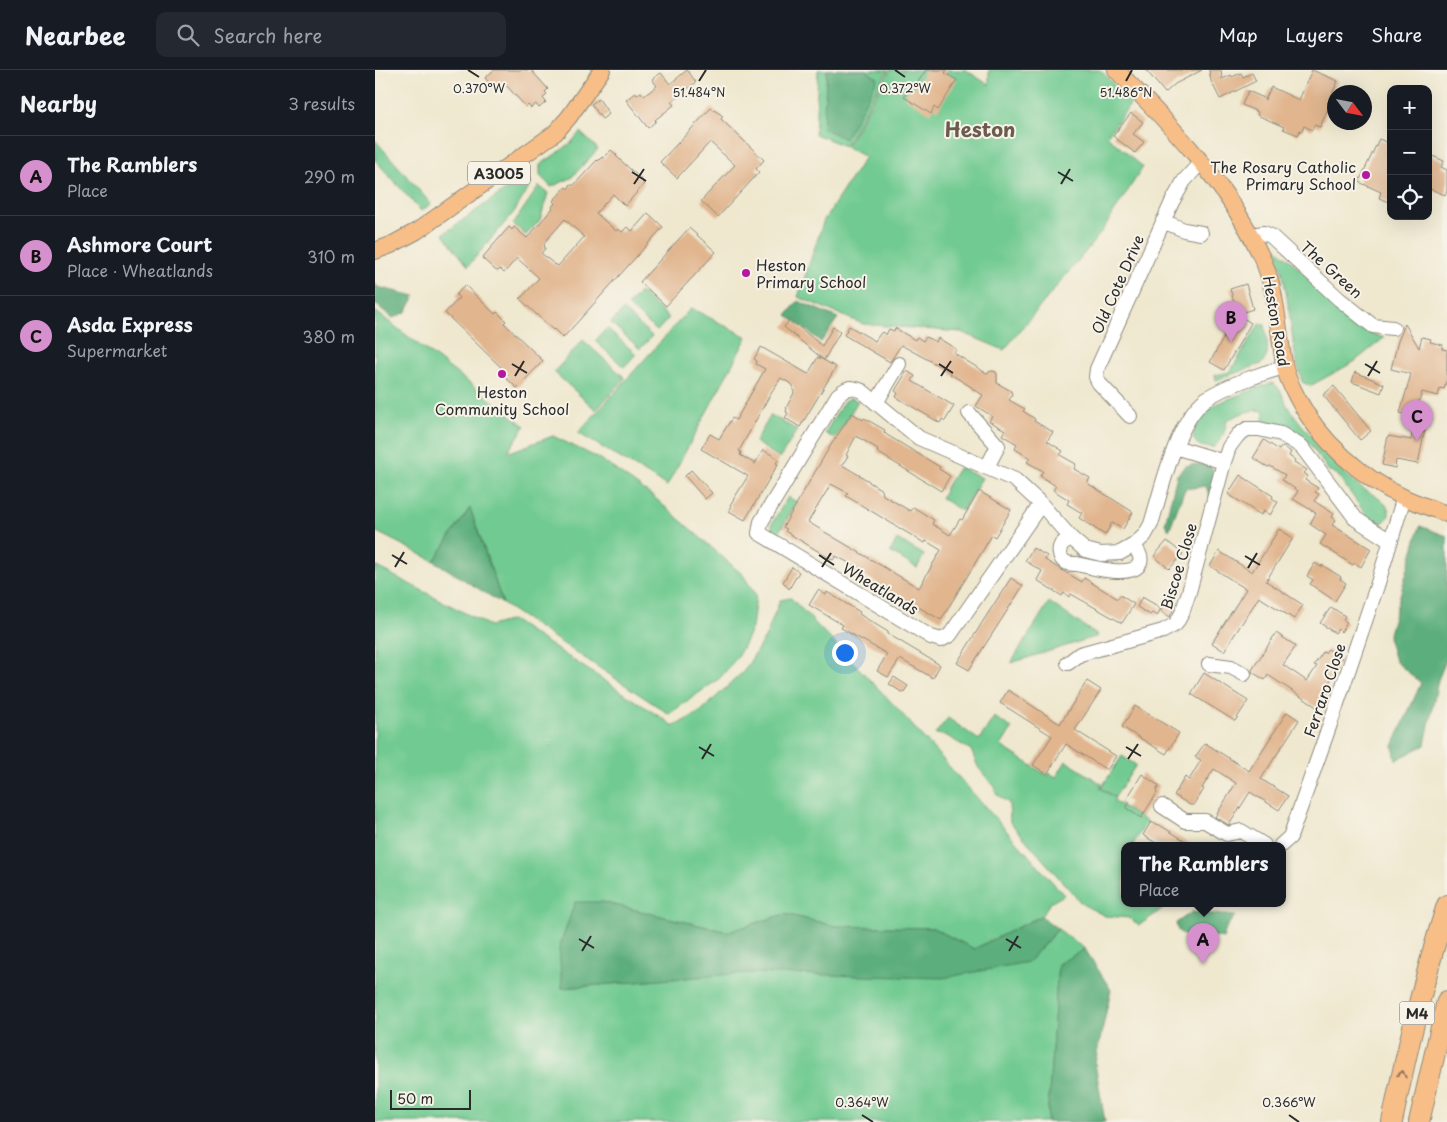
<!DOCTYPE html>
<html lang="en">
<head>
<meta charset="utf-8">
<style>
	:root { --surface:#171b24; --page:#242831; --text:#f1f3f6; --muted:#9ea1a6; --line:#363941; --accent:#d690ce }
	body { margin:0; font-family:"Playpen Sans",sans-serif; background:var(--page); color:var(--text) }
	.controls { position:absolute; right:15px; top:15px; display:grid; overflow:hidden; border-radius:10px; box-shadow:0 5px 20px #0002 }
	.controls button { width:45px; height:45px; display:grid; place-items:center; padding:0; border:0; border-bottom:1px solid var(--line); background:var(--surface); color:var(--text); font:25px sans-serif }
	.compass { position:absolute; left:952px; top:15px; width:45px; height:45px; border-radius:50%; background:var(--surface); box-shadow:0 5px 20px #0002; rotate:122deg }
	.scale { position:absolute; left:15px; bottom:12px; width:81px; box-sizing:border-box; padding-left:5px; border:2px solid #2b2b2b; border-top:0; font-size:14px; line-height:18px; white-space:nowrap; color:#2b2b2b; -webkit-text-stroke:4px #f7f3e8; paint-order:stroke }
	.you { position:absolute; left:469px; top:582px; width:18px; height:18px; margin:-12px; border:4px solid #fff; border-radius:50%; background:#1a73e8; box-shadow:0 0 0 8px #1a73e833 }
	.badge { display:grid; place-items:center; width:32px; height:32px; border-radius:50%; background:var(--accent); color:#111; font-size:16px; font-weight:700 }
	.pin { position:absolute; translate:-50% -41px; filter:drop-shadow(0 1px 2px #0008) }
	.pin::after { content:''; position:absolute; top:26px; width:18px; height:15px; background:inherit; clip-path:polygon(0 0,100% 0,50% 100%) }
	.popup { position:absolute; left:746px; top:772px; width:165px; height:65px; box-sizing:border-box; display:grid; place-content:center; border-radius:10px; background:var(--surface); filter:drop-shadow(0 1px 4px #0005); font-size:16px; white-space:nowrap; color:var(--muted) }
	.popup b { font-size:19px; color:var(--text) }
	.popup::after { content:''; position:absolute; left:50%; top:100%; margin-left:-10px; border:10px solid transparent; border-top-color:var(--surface) }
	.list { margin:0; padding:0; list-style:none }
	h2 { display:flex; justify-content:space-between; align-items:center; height:65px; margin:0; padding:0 20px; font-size:21px }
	h2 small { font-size:16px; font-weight:400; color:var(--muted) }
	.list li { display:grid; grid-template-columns:32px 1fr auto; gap:15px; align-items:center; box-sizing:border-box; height:80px; padding:0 20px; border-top:1px solid var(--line) }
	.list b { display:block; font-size:19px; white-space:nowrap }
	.list p { margin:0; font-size:16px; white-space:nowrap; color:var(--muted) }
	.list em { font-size:16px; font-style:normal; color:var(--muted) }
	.icon { flex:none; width:28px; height:28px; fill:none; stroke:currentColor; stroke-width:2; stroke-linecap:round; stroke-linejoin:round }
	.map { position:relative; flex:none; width:1072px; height:1052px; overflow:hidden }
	header { display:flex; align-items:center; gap:30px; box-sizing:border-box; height:70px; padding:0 25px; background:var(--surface); border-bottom:1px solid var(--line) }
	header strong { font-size:24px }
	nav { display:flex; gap:28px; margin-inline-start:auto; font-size:18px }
	.search { width:350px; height:45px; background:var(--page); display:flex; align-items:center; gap:12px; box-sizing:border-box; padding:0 18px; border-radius:10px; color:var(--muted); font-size:19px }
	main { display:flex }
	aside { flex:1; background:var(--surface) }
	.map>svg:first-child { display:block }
</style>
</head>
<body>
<header>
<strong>Nearbee</strong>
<div class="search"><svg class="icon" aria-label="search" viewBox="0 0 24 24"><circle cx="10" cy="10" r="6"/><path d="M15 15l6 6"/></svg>Search here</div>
<nav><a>Map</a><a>Layers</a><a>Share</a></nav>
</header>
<main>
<aside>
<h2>Nearby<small>3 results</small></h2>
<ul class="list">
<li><span class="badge">A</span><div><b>The Ramblers</b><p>Place</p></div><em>290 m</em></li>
<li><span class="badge">B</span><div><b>Ashmore Court</b><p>Place · Wheatlands</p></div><em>310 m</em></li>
<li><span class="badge">C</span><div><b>Asda Express</b><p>Supermarket</p></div><em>380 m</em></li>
</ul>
</aside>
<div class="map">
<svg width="1072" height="1052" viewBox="0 0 1072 1052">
	<rect width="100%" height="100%" fill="#f7f3e8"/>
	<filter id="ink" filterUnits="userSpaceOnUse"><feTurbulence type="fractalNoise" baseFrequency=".02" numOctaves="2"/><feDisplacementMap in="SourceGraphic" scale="10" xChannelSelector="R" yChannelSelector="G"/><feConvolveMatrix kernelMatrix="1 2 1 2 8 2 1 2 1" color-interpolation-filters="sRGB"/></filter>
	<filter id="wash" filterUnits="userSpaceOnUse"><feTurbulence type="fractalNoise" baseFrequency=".0096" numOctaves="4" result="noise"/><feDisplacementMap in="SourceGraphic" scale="20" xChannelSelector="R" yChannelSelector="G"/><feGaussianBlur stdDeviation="1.12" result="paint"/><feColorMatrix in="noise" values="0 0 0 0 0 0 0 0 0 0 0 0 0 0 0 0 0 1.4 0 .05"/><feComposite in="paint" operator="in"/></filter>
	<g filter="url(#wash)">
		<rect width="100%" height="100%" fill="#efe8cf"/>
		<path fill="#71ca91" stroke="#4e7a5e" d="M443,0h70l-43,76 -30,-12z
			M515,0h76l23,15v-15h111l32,32 -25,34 36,31 -43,67 -96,116 -43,-18 -98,-8 -65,-27 26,-77 41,-63 -19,-10z
			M205,62l18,17 -27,29 -20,9 -11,-11v-11l30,-21z
			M0,70l56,64 -10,7 -46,-51z
			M150,106l7,7 -18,29 -46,54 -25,-32z
			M164,116l9,7 -8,27 -14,15 -13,-11z
			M897,174l90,81 6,7 16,6 -30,24 -44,24 -8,-4 -7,-28 -8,-56 -5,-28z
			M265,222l29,26 -12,13 -29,-26z
			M316,238l56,29 -80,149 -89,-53z
			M248,240l29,26 -12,13 -29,-26z
			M0,241l150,115 -18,27 46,-17 47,23 55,39 88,77 13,20 -4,33 -14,28 -18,22 -51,36 -166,-110 -33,-96 -36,53 -59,-30z
			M885,253l5,2c1,13 7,31 -4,39l-45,16 -1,-5 15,-3z
			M232,258l29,26 -12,13 -29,-26z
			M208,270l42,38 -29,32 -42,-38z
			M896,313c10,2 12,16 17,24 16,22 35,42 53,62 5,5 10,11 16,16 8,6 30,15 32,26 1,6 -3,9 -7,12l-8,1 -9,-4 1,-5 -29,-41 -8,-3 -17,-24 -12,-12 -11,-6 -14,-6 -12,-2 1,-10c-13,-3 -26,4 -37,9 -2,11 -4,19 -13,27 -8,1 -17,0 -20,-8 -5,-11 16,-32 25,-36 17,-8 35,-13 52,-20z
			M476,328l7,3 -23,38 -10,-6 19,-32z
			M396,345l26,15 -17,28 -25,-16z
			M584,397l23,11 -20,33 -21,-13 4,-7 -1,-1z
			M413,427l9,5 -20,33 -5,-4v-8z
			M522,469l27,16 -7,13 -27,-16z
			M0,496l115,60 22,-6 162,106 26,-14 44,-41 22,-35 14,-36 11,-2 105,109 168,188 -14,8 -9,13 -67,33 -41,-21 -98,-2 -50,-12 -57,18 -126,-30 -40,86 182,-15 284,-11 30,-33 27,20 -27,15 -11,158h-672z
			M674,532l49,34 -87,27z
			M619,647l18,11 -11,18 47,30 1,-3 7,4 10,-16 36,23 -2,4 15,10 -1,3 33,21 -14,22 2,1h-11v58h47l-30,21 -3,1 -8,-7 -25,-2 -23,-12 -72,-82 -1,-19 -13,-9 -2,-7 -16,-20 -7,-17 -26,-15 -10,-1 13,-16 31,22z
			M747,686l14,9 -21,32 -14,-9z"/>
		<path fill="#5cae7b" stroke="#446c53" d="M452,0h38l13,8 -33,61 -22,-11z
			M0,212l2,5 38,9 -9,16 -13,6 -18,-14z
			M423,231l40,17 -17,24 -34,-27z
			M823,394l11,1 7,10 -6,23 -4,-12 -21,3 -16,41 -4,-6 12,-49 8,-9z
			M95,438l33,96 -69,-43z
			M1045,456l27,10v122l-9,22 -13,65 -29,15 -3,-14 28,-63 -26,-22 -7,-24z
			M200,832h27l126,30 57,-18 50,12 98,2 41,21 67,-33 17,13 -30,33 -85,16 -199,-5 -182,15 -3,-40z
			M817,842l43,4 -8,10 -4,12 -10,-2 -20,4 -15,-9 -2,-8z
			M710,879l26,41 -16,73 10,59h-58l11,-158z"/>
		<g id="blocks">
			<path fill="#e1b58e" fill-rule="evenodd" d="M119,0h37l17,19 -3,3 2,2 -4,4 3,4 -7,6 -3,-4 -5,4 -3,-3 -2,2 -22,-24 -5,4 -3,-3 -3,3 -8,-9z
				M312,0l9,12 -25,20 3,3 -19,15 1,1 -8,7 -22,-28 9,-7 2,2 4,-3 3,4 13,-10 -5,-7 9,-6 9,11z
				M551,0h21l-2,3 12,7 -19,30 -4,-3 -3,7 -27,-17 7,-11 3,2z
				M771,0h56l-27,14 -10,9z
				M834,0h12l1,9 9,-4 1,2 9,-4 2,4 9,-4 4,8 -36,18 -9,-18z
				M937,0l26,11 -10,22 2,1 -10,23 -6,-2 -2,5 -8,-4 -2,5 -2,-1 -2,5 -15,-6 1,-2 -27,-12 1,-3 -16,-7 6,-14 16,7 1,2 6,-13 28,13z
				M224,29l10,15 -7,5 -11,-15z
				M336,38l12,8 -2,3 43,41 -8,9 3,3 -7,8 -34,37 -17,-16 34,-36 -25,-23 -33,36 -17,-16z
				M756,43l12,9 -10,12 11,8 -9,11 -22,-17z
				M1004,69l12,5v59l-12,-5 2,-6 -22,-10z
				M236,80l6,5 -1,1 28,26 -2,1 2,1 -19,22 -12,-12 -17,19 20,18 2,-2 4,3 5,-5 5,4 16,-18 15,14 -100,111 -9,-9 -1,1 -33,-31 19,-21 -22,-20 -13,15 -4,-4 -2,2 -3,-1 -13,-12 27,-31 3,3 2,-3 13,11 26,-30 -1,-1 3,-4 -2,-2 13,-14 2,2 3,-5 2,2 24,-26 1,1 4,-4 2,1zM190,149l19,18 -26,29 -3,-2v1l-14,-12 4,-4 -1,-6z
				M1053,84l16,7 -3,6 6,3v20l-2,5 -17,-7z
				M314,158l27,24 -50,54 -26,-24z
				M871,214l7,25 -15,5 -8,-25z
				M90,215l30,29 2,-2 9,9 -2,2 39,38 -26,27 -11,-10 3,-3 -64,-62 14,-15 -3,-3z
				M862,244l14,9 -27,47 -14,-8z
				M415,249l32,27 11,-19 7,5 -16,28 -40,-33z
				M1030,254l14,24 3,-11 9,2 -1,3 13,3 -1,4 5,1v29l-3,10 -4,-1 -2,8 -16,-4 -7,25 -15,-4 11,-39 -20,-5 7,-28z
				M474,256l26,15 5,-7 2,-2 4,3 3,-6 5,2 1,-3 20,12 2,-3 6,4 3,-4 10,5 2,-4 18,11 -2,4 32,20 6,-2 4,1 1,2v9l14,8 1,4 -3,5 16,9 -2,2 12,8 -1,2 19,11 -6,9 16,10 -3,4 16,9 -2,5 16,9 -3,5 46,29 -10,17 -11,-6 -7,12 -26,-17 3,-5 -15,-9 2,-4 -16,-10 3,-4 -16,-10 3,-5 -16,-9 3,-4 -15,-9 2,-5 -15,-9 3,-5 -16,-9 3,-5 -16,-10 7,-11 -10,-6v-1l-23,-14 1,-1 -8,-5 -42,-23 -11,17 -46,-27z
				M386,277l47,27 10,-17 18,10 -36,60 -15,-9 3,-5 -2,-1 1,-3 -1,-1 8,-15 -1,-8 -12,-7 -9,13 -33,60 2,1 -1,3 15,9 8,-14 16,9 -3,4 2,1 -33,56 -16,-9 3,-5 -2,-1 18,-29 -47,-27 9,-15 9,5 13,-21 4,2 29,-51 -9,-5 1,-3 -3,-2z
				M532,301l8,5 -3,5 42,25 -9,15 -3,-2 -2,4 -44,-26 2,-4 -3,-2z
				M980,302l29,12 -3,9 -29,-11z
				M959,316l37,45 -11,9 -37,-45z
				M477,343l11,7 1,-2 21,12 -1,2 3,3 53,32 -1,2 11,7 -9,15 -64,-39 1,-3 -22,-13 -10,19 2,1 -6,9 27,16v1l13,8 1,5 27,16 3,-4 21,13 -2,4 18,11 10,-16 2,1 17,-29 32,19 -16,27 -3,-2 -51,85 -90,-52 2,-3 -17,-9 -3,4 -7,-4 -41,-25 2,-2 -4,-2 46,-79zM456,414l17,9 -2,3 75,45 4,2 1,-2 15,9 -22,38 -111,-66z
				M1039,353l12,2 -8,39 -22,-4 -1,8 -13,-3 6,-29 23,4z
				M889,370l15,10 3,-4 9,6 -2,4 6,4 -1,2 13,8 -3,3 4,3 -3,4 13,8 -3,4 4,2 -5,7 20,13 -2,3 4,3 -4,5 39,24 -10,18 -6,-4 -2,2 -33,-21 6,-9 -16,-11 6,-11 -23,-14 5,-8 -16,-11 3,-5 -15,-9 -2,1 -15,-9z
				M316,400l21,23 -7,6 -20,-23z
				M865,405l33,21 -1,2 6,4 -8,13 -7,-4 -2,4 -33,-21z
				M904,459l14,9 -27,43 37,24 -9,14 -35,-22 -35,54 -12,-8 34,-54 -36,-23 9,-15 33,21z
				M792,471l16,13 -14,15 -15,-13z
				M658,478l14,8 -2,4 37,22 2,-4 34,21 2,-4 14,9 -12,19 -51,-29 -2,3 -5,-4 -2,3 -25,-16 5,-9 -17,-10z
				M940,493l6,4 1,-2 16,10 3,2 -1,2 6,4 -11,18 -25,-17 3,-4 -6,-4z
				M417,497l7,5 -10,17 -6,-7z
				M636,508l12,8 -54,84 -12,-7 28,-45z
				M443,520l8,5 1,-3 33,20 -1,2 29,18v2l52,31 -7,13 -33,-19 -12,18 -11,-6 10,-17 -46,-26 2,-3 -34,-20z
				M767,527l19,11 -4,8 -5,-3 -2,2 -13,-8z
				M794,528l7,4 -6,15 -9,-6z
				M956,537l14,9 -2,4 4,2 -6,10 -3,-3 -3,4 -15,-10z
				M901,563l20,13 -13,19 24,16 10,-15 -3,-1 9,-13 2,1 3,-4 14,9 -6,9 2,2 -12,18 4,3 -12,18 -50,-33 -3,5 -13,-8v-2z
				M829,603l44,28 -13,20 -44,-27z
				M519,607l14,9 -5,7 -14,-9z
				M712,611l14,9 -26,40 41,26 -9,14 -41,-26 -19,30 -14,-9 19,-29 -52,-33 8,-13 52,34z
				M760,636l44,27 -13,21 -44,-27z
				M912,642l12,8 -38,59 27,17 -9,14 -29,-18 -21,33 -14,-8 21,-34 -22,-14 -12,19 2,1 -10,16h-4l-16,-10 11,-18 4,3 12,-20 -6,-3 10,-14 44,28z
				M767,704l17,12 -3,5 1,2 -16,25 -15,-10 4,-6 -4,-2z
				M776,752l6,3 1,-1 34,21h-33l-16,-10z"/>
		</g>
	</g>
	<g filter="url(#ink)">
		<use href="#blocks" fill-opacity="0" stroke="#8d8a7d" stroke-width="1"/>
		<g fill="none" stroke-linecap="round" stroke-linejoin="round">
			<defs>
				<path id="minor" d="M788,151l21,9 17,3
					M876,165l13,-2 7,3 68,63 34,27 20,2
					M501,333l23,-39
					M594,343l29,33 -11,21
					M755,346l-31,-33 -3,-6 1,-8 75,-167 12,-21 17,-19
					M800,377l49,15
					M666,434l-91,131 -9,5 -10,-3 -172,-104 2,-11 77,-127c10,-8 12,-9 24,-4l57,47 96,42 26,24 30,34 14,12 16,4 19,-1 14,-8 11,-10 6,-11c11,-35 25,-103 55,-125 18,-13 57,-26 78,-32
					M696,468c-3,2 -8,4 -10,7 -3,5 -1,14 4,17 3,2 9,2 12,2 13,3 51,13 61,2 6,-7 0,-14 -4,-21
					M693,593l12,-9 83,-23 13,-7 6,-11 7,-21 35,-130 5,-15 9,-12 9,-6h12l22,5 21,13 54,72 34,22
					M834,594l22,3 13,7
					M787,736l23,15h20l22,13 14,-3 23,14
					M906,775l9,-8 39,-110 48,-141 27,-89"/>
				<path id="major" d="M741,0c55,55 111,113 144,184 18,35 17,76 25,114 2,11 8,21 13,31 22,42 64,79 107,99 14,6 28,11 42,16
					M0,181l16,-6 26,-14 138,-98 14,-16 33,-47"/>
				<path id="highway" d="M1017,1052c15,-73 32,-146 55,-217
					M1044,1052l28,-121"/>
			</defs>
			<use href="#minor" stroke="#8d8a7d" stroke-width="16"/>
			<use href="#major" stroke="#8d8a7d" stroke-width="18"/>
			<use href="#highway" stroke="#8d8a7d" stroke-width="22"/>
			<use href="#minor" stroke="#fff" stroke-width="14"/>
			<use href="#major" stroke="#f7be88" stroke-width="16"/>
			<use href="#highway" stroke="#f7be88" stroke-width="20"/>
		</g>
		<defs><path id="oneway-chevron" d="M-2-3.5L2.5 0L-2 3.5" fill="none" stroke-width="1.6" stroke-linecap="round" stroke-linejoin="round" transform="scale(1.25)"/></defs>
		<use stroke="#91745a" href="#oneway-chevron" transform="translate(1027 1004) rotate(-77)"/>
	</g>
	<path fill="none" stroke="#2b2b2b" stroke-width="2" d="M93,0l11,7M520,0l10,7M324,11l7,-11M751,11l6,-11M257,102l14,9M683,102l15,9M259,114l10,-15M686,114l9,-15M137,294l15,9M564,294l14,9M990,294l15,9M140,306l9,-15M566,306l10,-15M993,306l9,-15M17,485l15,9M444,485l15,10M870,486l15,9M20,497l9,-15M447,497l9,-14M873,498l9,-15M324,677l15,9M751,677l15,9M327,689l9,-15M753,689l10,-15M204,869l15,9M631,869l15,9M207,881l9,-15M634,881l9,-15M487,1045l11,7M914,1045l10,7"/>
	<g fill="#b5179e" stroke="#f7f3e8" stroke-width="2">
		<circle cx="991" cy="105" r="5"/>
		<circle cx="371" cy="203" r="5"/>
		<circle cx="127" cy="304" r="5"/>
	</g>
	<g text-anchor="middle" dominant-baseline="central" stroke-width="4" stroke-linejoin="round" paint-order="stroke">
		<g fill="#f7f3e8" stroke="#686764" stroke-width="1">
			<rect x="93" y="91.5" width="62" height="23" rx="4"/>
			<rect x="1024.5" y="931.5" width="35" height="23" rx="4"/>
		</g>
		<g font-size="14" font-weight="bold" fill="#2b2b2b">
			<text x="124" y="103">A3005</text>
			<text x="1042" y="943">M4</text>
		</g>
		<g font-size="15" fill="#2b2b2b" stroke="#f7f3e8" text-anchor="end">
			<text x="981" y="96">The Rosary Catholic<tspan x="981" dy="17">Primary School</tspan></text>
			<text x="381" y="194" text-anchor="start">Heston<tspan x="381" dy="17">Primary School</tspan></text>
			<text x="127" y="321" text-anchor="middle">Heston<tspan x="127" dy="17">Community School</tspan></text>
		</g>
		<g font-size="15" fill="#2b2b2b" stroke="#f7f3e8">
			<text transform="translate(957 199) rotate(42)">The Green</text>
			<text transform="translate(742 214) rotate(-66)">Old Cote Drive</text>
			<text transform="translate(902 251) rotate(80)">Heston Road</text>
			<text transform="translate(803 496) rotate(-73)">Biscoe Close</text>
			<text transform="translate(506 518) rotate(31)">Wheatlands</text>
			<text transform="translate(949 620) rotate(-71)">Ferraro Close</text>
		</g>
		<g font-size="20" font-weight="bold" fill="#6b5b4e" stroke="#f7f3e8">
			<text x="605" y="59">Heston</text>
		</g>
	</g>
	<g font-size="12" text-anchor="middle" fill="#2b2b2b" stroke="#f7f3e8" stroke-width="4" stroke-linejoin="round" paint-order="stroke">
		<text x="104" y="23">0.370°W</text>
		<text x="530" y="23">0.372°W</text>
		<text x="324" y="27">51.484°N</text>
		<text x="751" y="27">51.486°N</text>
		<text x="487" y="1037">0.364°W</text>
		<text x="914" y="1037">0.366°W</text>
	</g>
</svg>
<div class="controls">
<button>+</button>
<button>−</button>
<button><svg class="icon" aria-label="locate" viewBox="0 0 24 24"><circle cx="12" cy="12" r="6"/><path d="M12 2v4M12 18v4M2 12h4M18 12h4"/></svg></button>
</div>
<svg class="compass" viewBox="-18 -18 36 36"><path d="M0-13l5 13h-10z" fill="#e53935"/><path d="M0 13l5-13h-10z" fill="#9ea1a6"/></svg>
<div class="scale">50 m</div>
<div class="you"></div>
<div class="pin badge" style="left:828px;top:894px">A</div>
<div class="popup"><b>The Ramblers</b>Place</div>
<div class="pin badge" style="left:856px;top:272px">B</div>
<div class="pin badge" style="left:1042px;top:371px">C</div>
</div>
</main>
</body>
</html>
